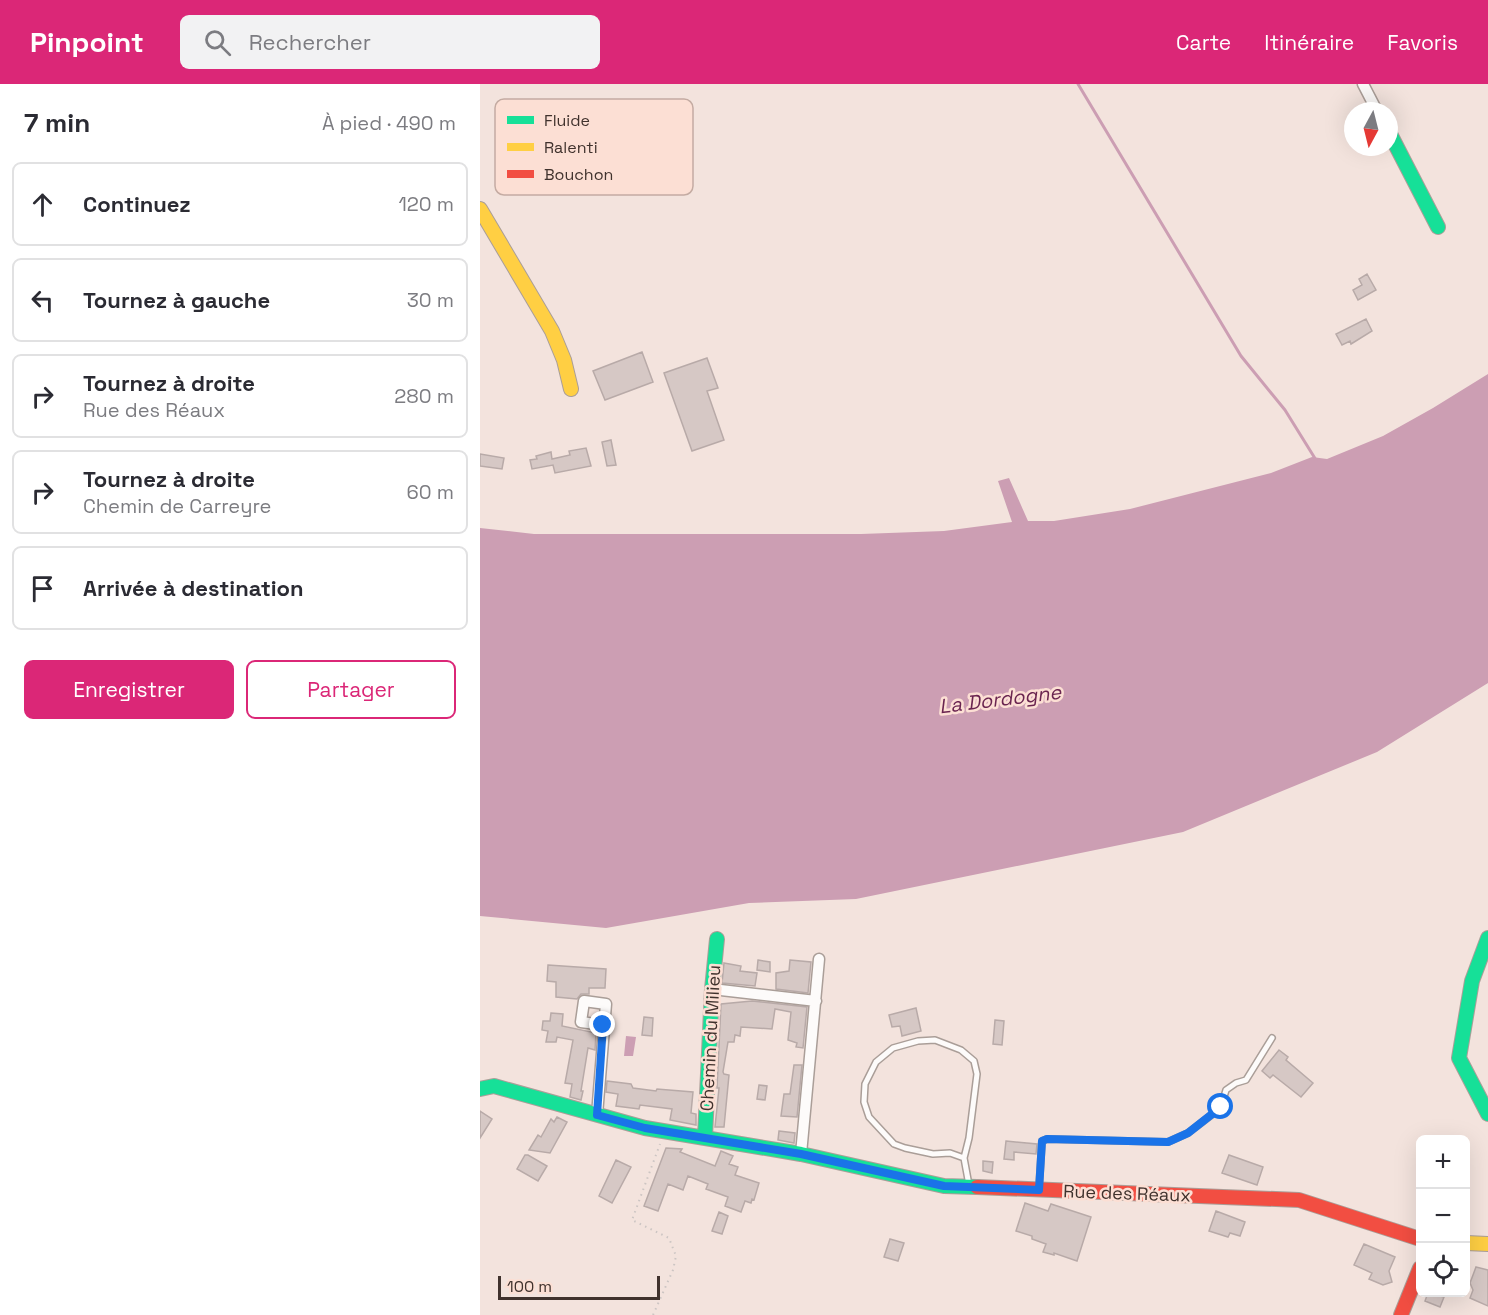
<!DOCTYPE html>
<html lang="fr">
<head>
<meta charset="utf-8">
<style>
	:root { --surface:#fff; --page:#f2f2f3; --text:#2b2b33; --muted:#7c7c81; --line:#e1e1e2; --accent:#db2777 }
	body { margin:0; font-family:"Space Grotesk",sans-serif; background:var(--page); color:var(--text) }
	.controls { position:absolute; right:18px; bottom:18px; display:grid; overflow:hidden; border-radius:9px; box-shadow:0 6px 24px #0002 }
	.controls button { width:54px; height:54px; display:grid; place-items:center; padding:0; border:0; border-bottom:2px solid var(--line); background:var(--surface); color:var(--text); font:30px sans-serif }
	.compass { position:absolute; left:864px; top:18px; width:54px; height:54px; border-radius:50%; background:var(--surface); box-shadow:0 6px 24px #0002; rotate:187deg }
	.scale { position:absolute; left:18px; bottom:15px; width:162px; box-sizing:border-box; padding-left:6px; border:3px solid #40322d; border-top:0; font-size:16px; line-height:21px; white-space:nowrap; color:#40322d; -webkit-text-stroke:4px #fcdfd4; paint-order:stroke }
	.stop { position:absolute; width:18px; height:18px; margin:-14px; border:4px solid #1a73e8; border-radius:50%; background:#fff }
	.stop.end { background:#1a73e8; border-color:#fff; box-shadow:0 2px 6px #0008 }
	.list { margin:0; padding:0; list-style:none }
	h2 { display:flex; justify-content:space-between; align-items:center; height:78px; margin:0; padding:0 24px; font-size:26px }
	h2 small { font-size:20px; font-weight:400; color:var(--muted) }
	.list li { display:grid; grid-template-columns:39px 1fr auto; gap:18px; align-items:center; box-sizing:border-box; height:84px; margin:0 12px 12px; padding:0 12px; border:2px solid var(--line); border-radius:9px }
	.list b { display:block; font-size:22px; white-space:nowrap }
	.list p { margin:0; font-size:20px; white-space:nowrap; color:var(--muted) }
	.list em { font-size:20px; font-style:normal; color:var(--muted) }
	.actions { display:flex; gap:12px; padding:18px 24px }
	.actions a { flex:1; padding:14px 0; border:2px solid var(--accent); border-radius:9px; text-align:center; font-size:21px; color:var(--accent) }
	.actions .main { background:var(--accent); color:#fff }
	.icon { flex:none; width:33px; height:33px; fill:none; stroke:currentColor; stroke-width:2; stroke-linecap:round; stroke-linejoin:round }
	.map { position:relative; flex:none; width:1008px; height:1231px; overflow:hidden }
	header { display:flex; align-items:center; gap:36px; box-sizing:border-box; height:84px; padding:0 30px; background:var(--accent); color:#fff }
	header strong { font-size:28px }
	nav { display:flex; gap:33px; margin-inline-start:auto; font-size:21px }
	.search { width:420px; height:54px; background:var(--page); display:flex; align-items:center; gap:15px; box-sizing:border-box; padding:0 21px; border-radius:9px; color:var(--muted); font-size:22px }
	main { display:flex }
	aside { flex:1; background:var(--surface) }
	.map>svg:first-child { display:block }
</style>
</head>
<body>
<header>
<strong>Pinpoint</strong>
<div class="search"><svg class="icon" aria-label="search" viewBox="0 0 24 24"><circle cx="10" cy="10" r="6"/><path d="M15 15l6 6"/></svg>Rechercher</div>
<nav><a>Carte</a><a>Itinéraire</a><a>Favoris</a></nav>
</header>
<main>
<aside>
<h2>7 min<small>À pied · 490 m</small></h2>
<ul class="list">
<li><svg class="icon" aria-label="ahead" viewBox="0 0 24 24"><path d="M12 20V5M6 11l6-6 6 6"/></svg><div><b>Continuez</b></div><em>120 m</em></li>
<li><svg class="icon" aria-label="left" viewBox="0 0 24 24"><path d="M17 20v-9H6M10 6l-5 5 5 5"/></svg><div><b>Tournez à gauche</b></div><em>30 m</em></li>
<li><svg class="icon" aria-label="right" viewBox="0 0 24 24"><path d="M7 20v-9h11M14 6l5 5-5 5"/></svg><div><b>Tournez à droite</b><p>Rue des Réaux</p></div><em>280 m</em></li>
<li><svg class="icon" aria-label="right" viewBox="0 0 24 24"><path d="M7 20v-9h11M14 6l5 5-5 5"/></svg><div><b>Tournez à droite</b><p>Chemin de Carreyre</p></div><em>60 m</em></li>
<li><svg class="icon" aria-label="arrive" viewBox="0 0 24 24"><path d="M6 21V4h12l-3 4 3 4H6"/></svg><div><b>Arrivée à destination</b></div></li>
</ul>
<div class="actions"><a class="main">Enregistrer</a><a>Partager</a></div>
</aside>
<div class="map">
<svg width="1008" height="1231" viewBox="0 0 1008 1231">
	<rect width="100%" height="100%" fill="#f3e3dd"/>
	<path fill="#cc9eb3" d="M1008,290v309l-111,69 -194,80 -327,67 -107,4 -143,25 -126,-12v-388l54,6h327l83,-3 68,-9 -14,-41 11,-3 19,43h26l76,-12 141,-36 41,-16 15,2 56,-23 50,-28z
		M146,952l10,1 -3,19h-9z"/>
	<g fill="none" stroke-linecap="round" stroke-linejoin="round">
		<path stroke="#cc9eb3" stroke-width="3" d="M598,0l163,272 44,54 31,50"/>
	</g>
	<path fill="#d6c8c5" stroke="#b8aaa8" stroke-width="1.5" d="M887,190l9,16 -18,10 -5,-10 9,-5 -3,-6z
		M886,235l6,12 -21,13 -1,-3 -8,4 -6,-11z
		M162,268l11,30 -48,18 -12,-29z
		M227,274l11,30 -11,3 17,49 -32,11 -28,-78z
		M131,356l5,25 -9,1 -5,-24z
		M106,364l5,18 -36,7 -2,-8 -21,4 -2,-9 7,-1 -1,-3 15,-4 1,7 18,-4 -1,-4z
		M0,370l24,4 -2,11 -22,-3z
		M278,876l12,2v10l-13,-2z
		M310,876l21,2 -3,31 -32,-4v-16l13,-2z
		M244,879l17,3 -1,5 17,2 -2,13 -33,-3z
		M68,881l58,4 -1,19h-16v6h-8l-4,5 -21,-2v-15l-9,-1z
		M272,917l55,6 -4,41 -7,-1 1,-4 -9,-3 3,-28 -16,-3 -3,20 -31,-2 -1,9 -5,-1 -1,7h-6l-5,30 1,2 5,1 -5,52h-9l4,-39h-2l4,-84z
		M436,924l5,23 -19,5 -2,-10 -8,1 -3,-12z
		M71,929l12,1 -1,12 34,7 -1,17 -7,-2 -7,43h2l-2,9 -11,-3 2,-13 -7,-1 8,-43 -16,-3 -1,5h-10l2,-11 -6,-1 1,-9h7z
		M164,933l9,1 -1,18 -10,-1z
		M515,936l9,1 -2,24 -9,-1z
		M799,966l9,7 -2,3 27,23 -12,14 -28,-22 -3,3 -8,-7z
		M314,981h8l-5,52 -16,-1 3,-22h6z
		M127,997l24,3 2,4 23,3 1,-2 36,3 -2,21 5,1v11l-26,-5 2,-11 -32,-4 -1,4 -23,-3 2,-12 -12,-2z
		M279,1001l8,1 -2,14 -8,-1z
		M0,1027l12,8 -12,19z
		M77,1033l10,5 -17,31 -21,-3 9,-15 3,2 10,-18 3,3z
		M299,1047l16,2 -1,10 -16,-3z
		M526,1057l31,3 -1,10 -22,-2v8l-10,-1z
		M186,1064l16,1 -2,3 35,14 6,-15 12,5 -4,8 9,3 -3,8 24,8 -5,17 -2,-1 -1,4 -6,-2 -4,11 -16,-6 3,-9 -22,-8 2,-5 -20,-8 -5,14 -15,-6 -10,27 -14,-5z
		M45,1071h3l19,11 -9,15 -21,-12z
		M749,1071l34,12 -6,18 -35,-12z
		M136,1076l15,7 -19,36 -13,-7z
		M503,1077l10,1 -1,11 -9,-2z
		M545,1119l23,8 3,-7 40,13 -14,44 -23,-8v2l-11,-3 3,-8 -14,-5v-3l-16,-5z
		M736,1127l29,11 -5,14 -10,-3 -2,4 -19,-6z
		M239,1128l9,4 -6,18 -10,-3z
		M410,1155l14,4 -6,18 -14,-4z
		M884,1160l31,13 -6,14 3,11 -9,3 -14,-6 3,-6 -18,-8z
		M996,1183l12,3v36l-18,-8 3,-8 -3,-7z
		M948,1209l16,4 -4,10 -15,-6z"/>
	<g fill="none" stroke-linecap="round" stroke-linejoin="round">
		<defs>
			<path id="lane" d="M484,1074l-14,-5 -17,1 -28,-6 -11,-4 -25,-27 -5,-15 1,-18 11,-22 17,-14 25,-7 17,-1 26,10 13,11 3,13 -8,64 -5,20 5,27
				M559,1104l3,-47 5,-2 121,3 20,-9 26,-20 7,-6 5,-17 10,-7 10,-3 26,-42"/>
			<path id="street" d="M883,0l14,27
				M232,905l104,12
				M117,1031l9,-111 -22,-3 -3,21 22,3
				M321,1070l18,-195"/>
			<path id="fast" d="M909,48l49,95
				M1008,854l-16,43 -13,77 29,56
				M0,1005l14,-3 151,42 156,26 143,32 33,1
				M225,1053l7,-148 5,-50"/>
			<path id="slow" d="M0,125l72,122 12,29 7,29
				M986,1159l22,1"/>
			<path id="jam" d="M497,1103l322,13 121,39
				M921,1231l19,-47"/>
		</defs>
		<use href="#lane" stroke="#aa9e98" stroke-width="8"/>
		<use href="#street" stroke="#aa9e98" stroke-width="13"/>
		<use href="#fast" stroke="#aa9e98" stroke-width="16"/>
		<use href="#slow" stroke="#aa9e98" stroke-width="16"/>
		<use href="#jam" stroke="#aa9e98" stroke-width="16"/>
		<path stroke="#ccc5c3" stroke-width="2" stroke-dasharray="1.5 4.5" stroke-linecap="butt" d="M173,1231l20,-45 3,-14 -7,-18 -37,-18 28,-76"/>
		<use href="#lane" stroke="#fdfbfa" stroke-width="5"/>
		<use href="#street" stroke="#fdfbfa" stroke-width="10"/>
		<use href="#fast" stroke="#16e098" stroke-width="14"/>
		<use href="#slow" stroke="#ffcf43" stroke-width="14"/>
		<use href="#jam" stroke="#f24e42" stroke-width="14"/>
	</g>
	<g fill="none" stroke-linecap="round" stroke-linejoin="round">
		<path stroke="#1a73e8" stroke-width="8" d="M123,941l-6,90 48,13 156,26 143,32 95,4 3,-49 5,-2 121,3 20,-9 33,-26"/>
	</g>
	<g text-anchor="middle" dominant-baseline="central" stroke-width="5" stroke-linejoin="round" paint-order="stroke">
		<g font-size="18" fill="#40322d" stroke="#fcdfd4">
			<text transform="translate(230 954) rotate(-87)">Chemin du Milieu</text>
			<text transform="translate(647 1109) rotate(2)">Rue des Réaux</text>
		</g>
		<g font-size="20" font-style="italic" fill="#6a2450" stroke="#fcdfd4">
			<text transform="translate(520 615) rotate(-7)">La Dordogne</text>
		</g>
	</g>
	<rect x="15" y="15" width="198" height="96" rx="9" fill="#fcdfd4" stroke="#c4aba2" stroke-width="1.5"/>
	<rect x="27" y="32" width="27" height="8" fill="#16e098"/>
	<rect x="27" y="59" width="27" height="8" fill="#ffcf43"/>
	<rect x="27" y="86" width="27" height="8" fill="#f24e42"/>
	<g font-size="16" fill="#40322d">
		<text x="64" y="42">Fluide</text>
		<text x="64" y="69">Ralenti</text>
		<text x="64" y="96">Bouchon</text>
	</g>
</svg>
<div class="controls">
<button>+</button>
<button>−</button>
<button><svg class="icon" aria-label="locate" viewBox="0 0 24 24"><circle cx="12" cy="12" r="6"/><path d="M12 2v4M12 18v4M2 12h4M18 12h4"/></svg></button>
</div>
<svg class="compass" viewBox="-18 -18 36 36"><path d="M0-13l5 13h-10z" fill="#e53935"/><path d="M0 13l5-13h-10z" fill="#7c7c81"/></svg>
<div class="scale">100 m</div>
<div class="stop" style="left:741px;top:1023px"></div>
<div class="stop end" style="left:123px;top:941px"></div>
</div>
</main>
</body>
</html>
